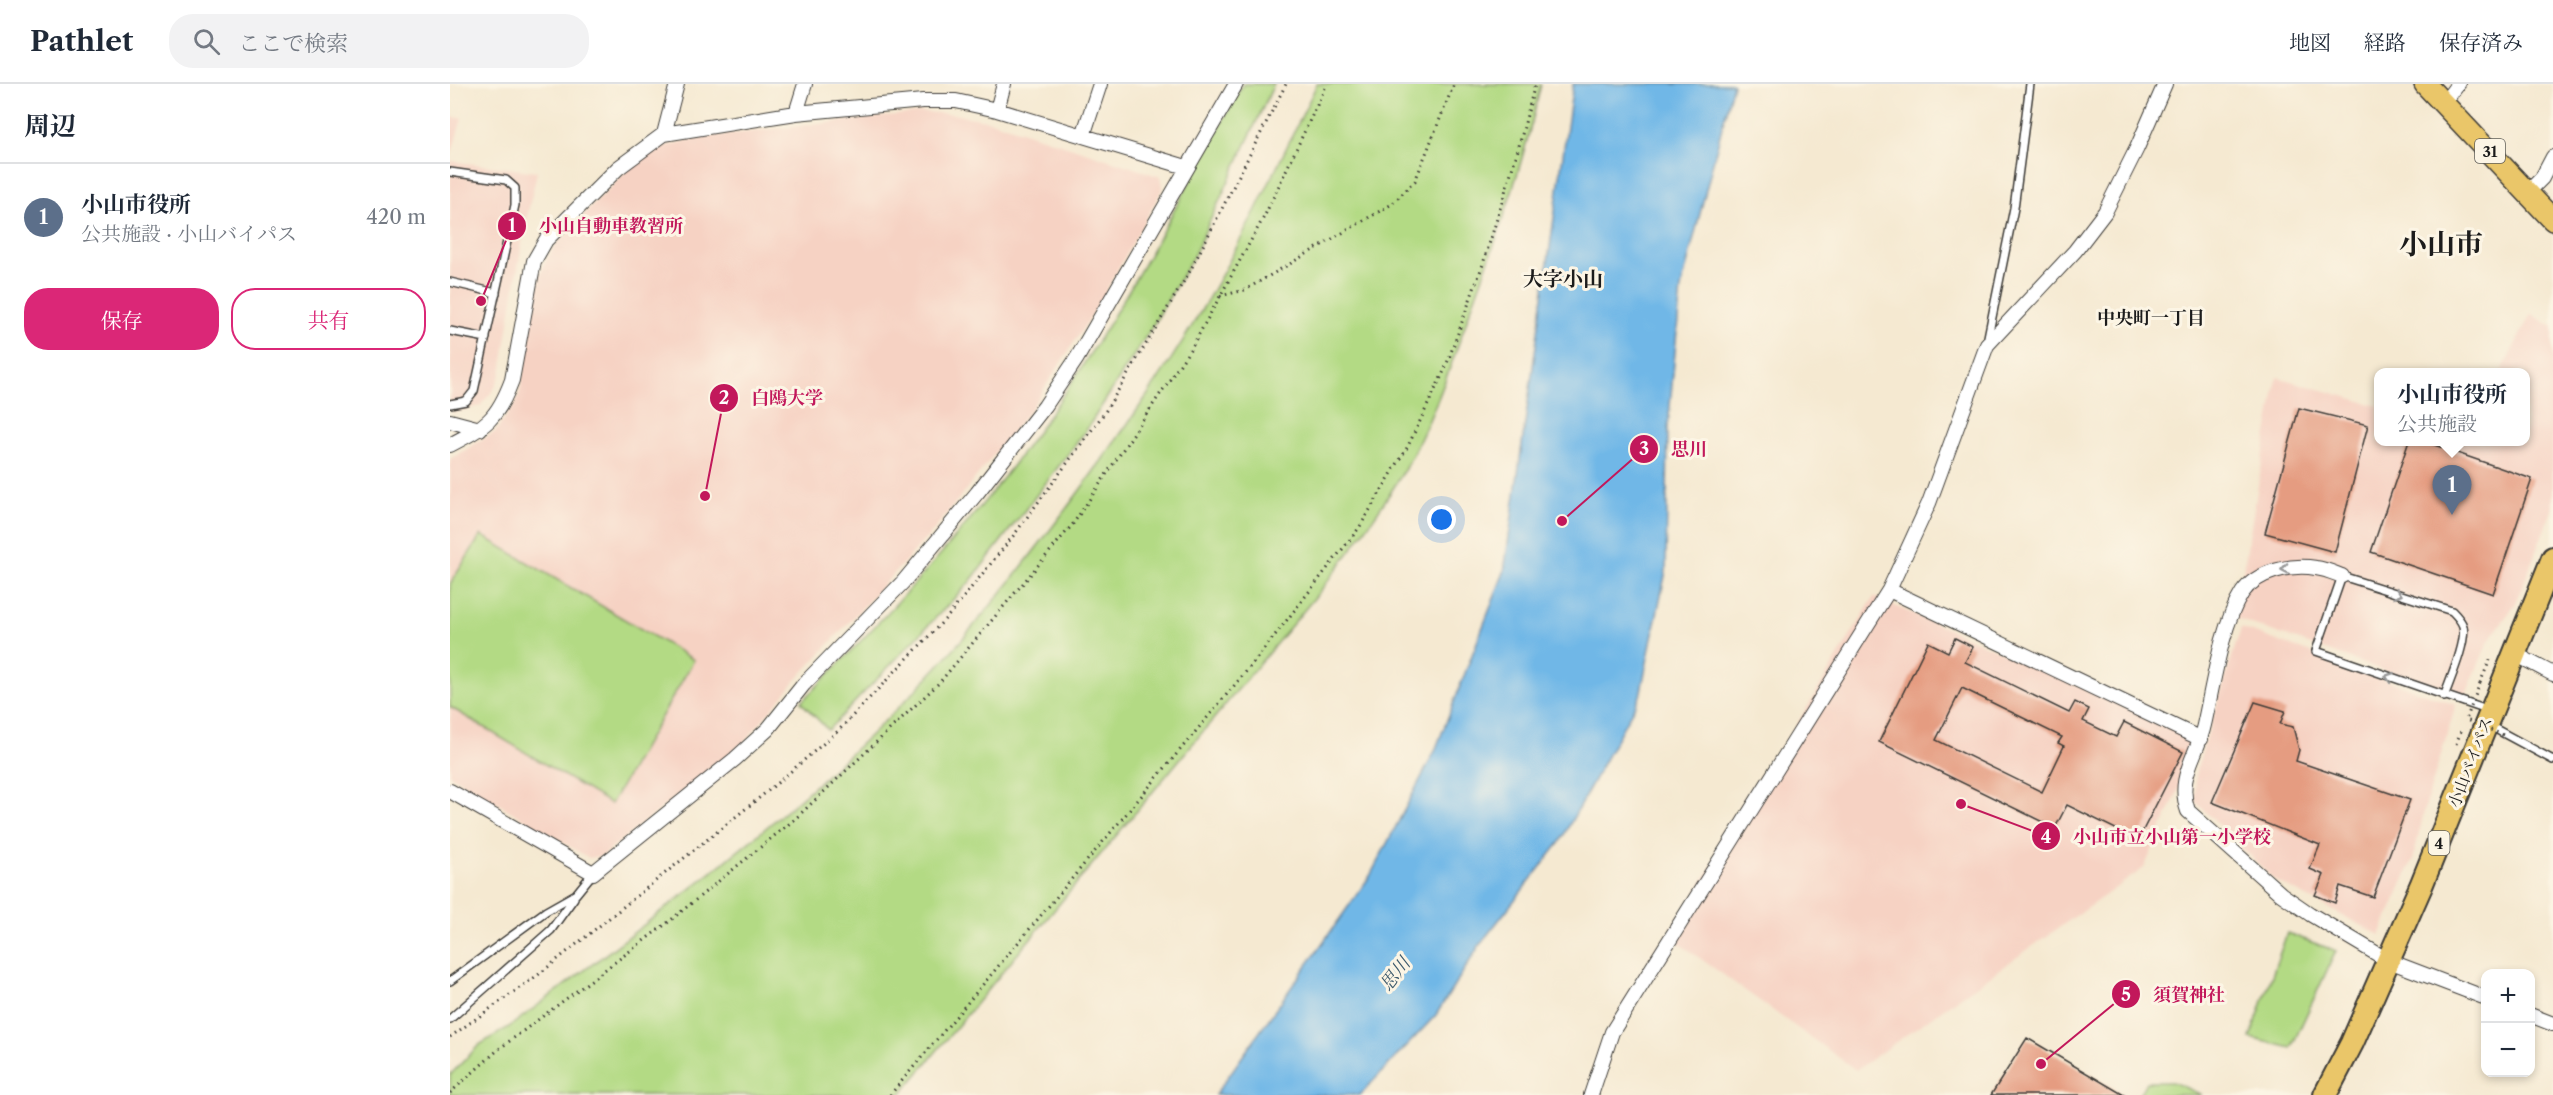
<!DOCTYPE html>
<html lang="ja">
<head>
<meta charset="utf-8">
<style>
	:root { --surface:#fff; --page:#f2f2f3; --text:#1f2937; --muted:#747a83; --line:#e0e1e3; --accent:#db2777 }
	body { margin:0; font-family:"Libre Caslon Text","Noto Serif JP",serif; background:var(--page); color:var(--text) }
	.controls { position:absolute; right:18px; bottom:18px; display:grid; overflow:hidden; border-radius:12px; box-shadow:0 3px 9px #0003 }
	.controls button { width:54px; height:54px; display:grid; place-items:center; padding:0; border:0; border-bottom:2px solid var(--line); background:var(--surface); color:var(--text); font:30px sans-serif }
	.you { position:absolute; left:992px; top:436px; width:21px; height:21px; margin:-15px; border:4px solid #fff; border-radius:50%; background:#1a73e8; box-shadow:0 0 0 9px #1a73e833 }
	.badge { display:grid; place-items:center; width:39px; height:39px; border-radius:50%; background:var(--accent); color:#fff; font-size:20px; font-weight:700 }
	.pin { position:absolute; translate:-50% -50px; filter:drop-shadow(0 2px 3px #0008) }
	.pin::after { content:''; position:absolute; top:32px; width:21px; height:18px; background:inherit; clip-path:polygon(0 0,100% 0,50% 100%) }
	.popup { position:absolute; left:1924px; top:284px; width:156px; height:78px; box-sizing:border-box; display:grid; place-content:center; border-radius:12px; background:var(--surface); filter:drop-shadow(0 2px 4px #0005); font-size:20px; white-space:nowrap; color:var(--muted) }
	.popup b { font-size:22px; color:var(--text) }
	.popup::after { content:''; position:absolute; left:50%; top:100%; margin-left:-12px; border:12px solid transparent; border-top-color:var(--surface) }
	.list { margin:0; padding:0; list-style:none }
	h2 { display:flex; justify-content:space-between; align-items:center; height:78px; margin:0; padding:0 24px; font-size:26px }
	h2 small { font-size:20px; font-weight:400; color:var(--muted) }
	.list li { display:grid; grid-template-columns:39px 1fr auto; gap:18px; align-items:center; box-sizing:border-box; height:108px; padding:0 24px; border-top:2px solid var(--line) }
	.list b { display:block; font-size:22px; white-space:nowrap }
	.list p { margin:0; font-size:20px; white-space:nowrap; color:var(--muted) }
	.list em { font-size:20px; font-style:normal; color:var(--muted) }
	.actions { display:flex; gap:12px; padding:18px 24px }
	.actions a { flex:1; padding:14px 0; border:2px solid var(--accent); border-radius:24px; text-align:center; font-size:21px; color:var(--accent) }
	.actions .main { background:var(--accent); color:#fff }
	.icon { flex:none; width:33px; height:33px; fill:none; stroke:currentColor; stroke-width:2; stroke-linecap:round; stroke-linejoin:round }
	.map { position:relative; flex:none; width:2103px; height:1011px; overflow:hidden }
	header { display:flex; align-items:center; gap:36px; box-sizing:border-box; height:84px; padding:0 30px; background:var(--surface); border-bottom:2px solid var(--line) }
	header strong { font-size:28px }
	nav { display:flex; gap:33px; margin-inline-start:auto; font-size:21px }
	.search { width:420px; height:54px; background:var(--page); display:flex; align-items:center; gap:15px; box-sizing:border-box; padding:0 21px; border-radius:24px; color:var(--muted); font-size:22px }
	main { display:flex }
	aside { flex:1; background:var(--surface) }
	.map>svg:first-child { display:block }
</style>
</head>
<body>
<header>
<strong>Pathlet</strong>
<div class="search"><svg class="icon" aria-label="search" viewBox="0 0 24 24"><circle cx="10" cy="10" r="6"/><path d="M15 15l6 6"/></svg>ここで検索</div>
<nav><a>地図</a><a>経路</a><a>保存済み</a></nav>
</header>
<main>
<aside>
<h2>周辺<small></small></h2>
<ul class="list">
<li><span class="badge" style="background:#5c6f8a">1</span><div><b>小山市役所</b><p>公共施設 · 小山バイパス</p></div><em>420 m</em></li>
</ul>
<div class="actions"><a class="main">保存</a><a>共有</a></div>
</aside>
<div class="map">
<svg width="2103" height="1011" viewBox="0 0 2103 1011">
	<rect width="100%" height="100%" fill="#fcf5e5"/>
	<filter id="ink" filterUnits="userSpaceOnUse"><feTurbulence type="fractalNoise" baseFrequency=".0167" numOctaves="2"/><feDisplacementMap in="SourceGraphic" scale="12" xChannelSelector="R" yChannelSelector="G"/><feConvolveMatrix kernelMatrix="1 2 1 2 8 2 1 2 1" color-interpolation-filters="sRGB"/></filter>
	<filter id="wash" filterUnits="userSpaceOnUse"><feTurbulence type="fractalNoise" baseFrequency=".008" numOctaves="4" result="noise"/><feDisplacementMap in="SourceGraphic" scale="24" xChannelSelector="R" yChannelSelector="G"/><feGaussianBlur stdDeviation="1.35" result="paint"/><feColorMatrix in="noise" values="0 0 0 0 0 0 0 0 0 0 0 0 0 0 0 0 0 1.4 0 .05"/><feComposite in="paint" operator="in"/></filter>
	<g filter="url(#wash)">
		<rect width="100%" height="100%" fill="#f5e9d1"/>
		<path fill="#f6d2c3" d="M472,28l30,2 39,7 170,56 1,13 -65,117 -65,100 -100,125 -137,149 -51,61 -142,114 -13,2 -139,-83v-316l45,-27 21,-30 4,-11 19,-113 7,-18 11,-17 69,-72 28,-22 44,-11z
			M0,33l12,1 -12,41z
			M0,77l87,11 -13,58 -23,143 -7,16 -14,17 -25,6h-5z
			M2081,230l22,13v180l-37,96 -28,39 -24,57 -229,-81 42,-241 101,29v36h148v-70h-25z
			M1424,513l327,142 -57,129 -288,202 -187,-134z
			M1791,544l215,77 -32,106 -11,49 -33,75 -106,-55 -79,-79 1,-30z"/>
		<path fill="#b3da84" stroke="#687b50" stroke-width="1.5" d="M793,0h31l-80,171 -42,72 -67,105 -116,151 -141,147 -27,-28c89,-89 175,-181 247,-285 74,-105 133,-220 195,-333z
			M867,0h224c-17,78 -44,155 -72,230 -19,54 -38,110 -67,160 -24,40 -52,78 -81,116l-421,505h-450v-20l29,-30 30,-18c133,-100 267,-198 386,-316 62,-61 116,-129 168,-198 59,-79 117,-161 164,-248 32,-59 61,-120 90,-181z
			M31,451l213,125 -83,144 -161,-97v-123z
			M1837,849l49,18 -45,97 -41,-10z
			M1696,998h27l29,13h-63z"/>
		<path fill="#6fb7e7" stroke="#466a82" stroke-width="1.5" d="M1123,0h160l-52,204 -13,139 -2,144 -26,125 -80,146 -79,101 -45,72 -76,80h-145l155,-219 65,-125 69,-179z"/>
		<g id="blocks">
			<path fill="#e59c81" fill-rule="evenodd" d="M1849,324l69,17 -33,127 -70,-19z
				M1959,357h14l109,38 -39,115 -122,-42z
				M1505,554l18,9 -8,15 104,51 6,-11 14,7 -6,12 33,16 8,-15 59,30 -45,88 -71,-35 -12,23 -176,-86 49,-100 20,10zM1512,604l100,49 -4,6 6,3 -22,46 -106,-52z
				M1805,618l30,9 -5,13 13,3 6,23 -3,11 114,39 -37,97 -33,-11 -5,17 -20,-8 9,-20 -14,-6 10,-24 -108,-43z
				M1577,954l97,57h-133z"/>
		</g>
	</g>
	<g filter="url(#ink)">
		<use href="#blocks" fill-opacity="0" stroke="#3d3b37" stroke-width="1.5"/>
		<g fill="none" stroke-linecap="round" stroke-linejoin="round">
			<defs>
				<path id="service" d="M0,88l56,8 9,8v17l-41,186 -8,10 -16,3
					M0,198l46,11
					M0,247l36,7
					M1537,258l27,-134 16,-124
					M1994,613c6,-17 23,-55 19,-71 -2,-6 -6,-10 -11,-15l-110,-35 -26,75 171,59
					M2040,642l63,34
					M0,897l96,-70 30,-17 17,-21
					M0,935l101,-89 23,-32"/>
				<path id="minor" d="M1994,19l14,-19
					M547,26l7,-26
					M346,29l9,-29
					M214,50l13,-50
					M633,52l17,-52
					M2078,108l14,-14 11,-21
					M0,337l30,8
					M0,361c36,-19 47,-25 62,-65l22,-119 12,-21 72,-72 46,-34 132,-21 127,-12h33l41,9 189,57
					M1892,492c-8,-3 -17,-7 -26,-8 -25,-4 -59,3 -74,25 -21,33 -29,93 -38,132 -7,32 -28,52 -16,86l93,83 29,20 79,47 97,37
					M1439,506l312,149
					M2065,570l38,20
					M0,707l143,82 142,-114 33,-30 36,-45 99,-102 74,-89 68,-87 32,-48 159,-274
					M2080,931l23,9
					M1141,1011l21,-63 277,-442 40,-87 58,-158 88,-94 30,-39 32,-64 28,-64"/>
				<path id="primary" d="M1975,0l128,136"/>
				<path id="trunk" d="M1875,1011l27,-52 69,-157 132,-328"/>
			</defs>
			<use href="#service" stroke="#3d3b37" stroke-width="10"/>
			<use href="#minor" stroke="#3d3b37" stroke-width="16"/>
			<use href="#primary" stroke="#3d3b37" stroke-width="24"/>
			<use href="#trunk" stroke="#3d3b37" stroke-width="26"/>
			<path stroke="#3d3b37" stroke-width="3" stroke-dasharray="1.5 4.5" stroke-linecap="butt" d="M770,212l25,-6 147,-86 23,-23 39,-97
				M2030,599l10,-23
				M2006,660l5,-13
				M0,953l88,-62 231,-185 69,-59 111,-116 65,-80 91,-123 85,-141 96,-187
				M0,1009l49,-44 167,-125 129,-105 144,-136 134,-159 120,-179 71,-128 63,-133
				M440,1011l364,-433 105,-134 49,-82 37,-77 38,-105 35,-114 17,-66"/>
			<use href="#service" stroke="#fff" stroke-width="7"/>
			<use href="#minor" stroke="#fff" stroke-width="14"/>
			<use href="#primary" stroke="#eac669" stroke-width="21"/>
			<use href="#trunk" stroke="#eac669" stroke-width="22"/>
			<path stroke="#3d3b37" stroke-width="3" stroke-dasharray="1.5 4.5" stroke-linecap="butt" d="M2030,599l-14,37 37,15"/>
		</g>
		<defs><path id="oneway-chevron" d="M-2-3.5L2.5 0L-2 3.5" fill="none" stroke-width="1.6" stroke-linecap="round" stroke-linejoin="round" transform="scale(1.5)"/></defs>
		<g stroke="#999">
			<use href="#oneway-chevron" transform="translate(1835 485) rotate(171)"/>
			<use href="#oneway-chevron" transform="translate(1948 510) rotate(18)"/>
			<use href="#oneway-chevron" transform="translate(1939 593) rotate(-161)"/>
		</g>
	</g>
	<g text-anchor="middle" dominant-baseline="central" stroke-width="6" stroke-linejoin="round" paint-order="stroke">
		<g fill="#fcf5e5" stroke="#5f5d58" stroke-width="1.5">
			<rect x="2025" y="55" width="30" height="24" rx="4.5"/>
			<rect x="1978.5" y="747" width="21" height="24" rx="4.5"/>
		</g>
		<g font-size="15" font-weight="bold" fill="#1c1c1c">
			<text x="2040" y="67">31</text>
			<text x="1989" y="759">4</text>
		</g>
		<g font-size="16" fill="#1c1c1c" stroke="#fcf5e5">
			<text transform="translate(2020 678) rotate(-69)">小山バイパス</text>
		</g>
		<g font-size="18" font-weight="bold" fill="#1c1c1c" stroke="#fcf5e5">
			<text x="1701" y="234">中央町一丁目</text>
		</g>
		<g font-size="18" font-style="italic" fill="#3d5a6d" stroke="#fcf5e5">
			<text transform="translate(945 890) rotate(-52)">思川</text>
		</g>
		<g font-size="20" font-weight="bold" fill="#1c1c1c" stroke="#fcf5e5">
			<text x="1113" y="195">大字小山</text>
		</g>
		<g font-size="28" font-weight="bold" fill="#1c1c1c" stroke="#fcf5e5">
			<text x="1991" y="160">小山市</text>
		</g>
	</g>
	<path fill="none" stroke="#c2185b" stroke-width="2" d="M31 217L62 142M255 412L274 314M1112 437L1194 365M1511 720L1596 752M1591 980L1676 910"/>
	<g fill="#c2185b" stroke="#fcf5e5" stroke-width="2">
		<circle cx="31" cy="217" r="6"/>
		<circle cx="255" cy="412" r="6"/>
		<circle cx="1112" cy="437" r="6"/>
		<circle cx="1511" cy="720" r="6"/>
		<circle cx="1591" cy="980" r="6"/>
		<circle cx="62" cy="142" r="15"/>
		<circle cx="274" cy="314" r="15"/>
		<circle cx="1194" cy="365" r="15"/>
		<circle cx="1596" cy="752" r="15"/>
		<circle cx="1676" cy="910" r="15"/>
	</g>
	<g font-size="18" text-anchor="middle" font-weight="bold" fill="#fff">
		<text x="62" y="148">1</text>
		<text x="274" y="320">2</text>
		<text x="1194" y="371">3</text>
		<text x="1596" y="759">4</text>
		<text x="1676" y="917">5</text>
	</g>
	<g font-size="18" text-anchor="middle" font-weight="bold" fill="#c2185b" stroke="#fcf5e5" stroke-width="6" stroke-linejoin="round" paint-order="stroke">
		<text x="161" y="148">小山自動車教習所</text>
		<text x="337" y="320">白鴎大学</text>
		<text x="1239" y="371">思川</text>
		<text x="1722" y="759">小山市立小山第一小学校</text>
		<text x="1739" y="917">須賀神社</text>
	</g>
</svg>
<div class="controls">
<button>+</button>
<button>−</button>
</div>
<div class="you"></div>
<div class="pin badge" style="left:2002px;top:431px;background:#5c6f8a">1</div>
<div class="popup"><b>小山市役所</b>公共施設</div>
</div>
</main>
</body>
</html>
